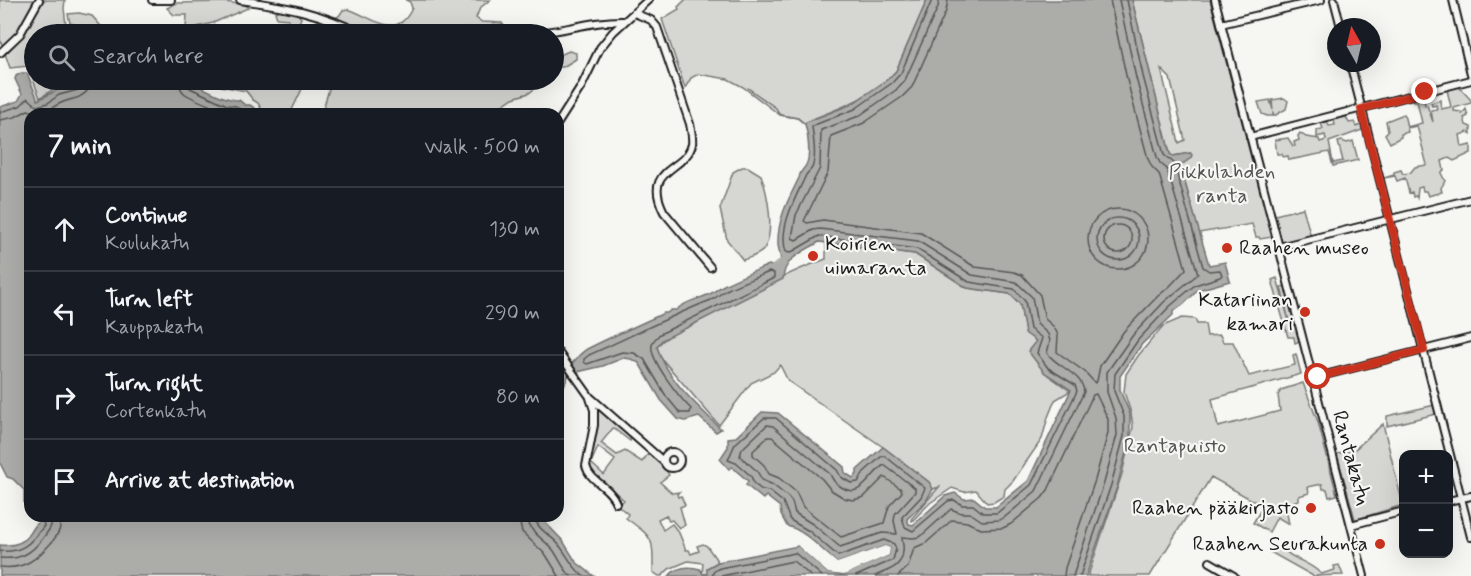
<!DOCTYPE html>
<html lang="en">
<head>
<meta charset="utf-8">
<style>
	:root { --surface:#171b24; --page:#242831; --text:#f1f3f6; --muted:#9ea1a6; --line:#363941 }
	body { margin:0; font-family:Mynerve,sans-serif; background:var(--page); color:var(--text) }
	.controls { position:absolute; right:18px; bottom:18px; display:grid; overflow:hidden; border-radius:12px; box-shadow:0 6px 24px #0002 }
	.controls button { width:54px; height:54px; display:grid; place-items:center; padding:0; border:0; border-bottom:2px solid var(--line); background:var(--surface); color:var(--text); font:30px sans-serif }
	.compass { position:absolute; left:1327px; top:18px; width:54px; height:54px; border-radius:50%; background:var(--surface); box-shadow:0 6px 24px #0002; rotate:352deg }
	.stop { position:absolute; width:18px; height:18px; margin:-14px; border:4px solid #c8321e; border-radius:50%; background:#fff }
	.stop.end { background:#c8321e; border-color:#fff; box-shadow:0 2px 6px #0008 }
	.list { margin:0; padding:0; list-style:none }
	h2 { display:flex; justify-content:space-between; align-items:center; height:78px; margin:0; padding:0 24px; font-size:26px }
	h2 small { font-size:20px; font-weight:400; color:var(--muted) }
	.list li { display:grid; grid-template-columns:39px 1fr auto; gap:18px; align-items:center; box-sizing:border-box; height:84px; padding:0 24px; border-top:2px solid var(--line) }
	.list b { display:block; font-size:22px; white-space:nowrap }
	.list p { margin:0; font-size:20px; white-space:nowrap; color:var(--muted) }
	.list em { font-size:20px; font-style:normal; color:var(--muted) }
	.icon { flex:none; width:33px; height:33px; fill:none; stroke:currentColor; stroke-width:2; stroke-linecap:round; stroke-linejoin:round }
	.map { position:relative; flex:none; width:1471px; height:576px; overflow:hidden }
	.search { position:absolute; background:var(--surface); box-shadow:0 6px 24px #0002; left:24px; top:24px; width:540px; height:66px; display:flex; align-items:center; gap:15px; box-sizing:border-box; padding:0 21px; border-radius:33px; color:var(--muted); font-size:22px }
	.panel { position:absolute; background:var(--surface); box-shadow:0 6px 24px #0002; left:24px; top:108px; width:540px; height:414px; border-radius:18px }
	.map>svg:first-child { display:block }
</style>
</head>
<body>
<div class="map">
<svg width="1471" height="576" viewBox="0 0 1471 576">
	<rect width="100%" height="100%" fill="#f6f6f2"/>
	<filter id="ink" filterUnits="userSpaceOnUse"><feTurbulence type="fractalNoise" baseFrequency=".0167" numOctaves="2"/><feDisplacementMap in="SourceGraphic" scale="12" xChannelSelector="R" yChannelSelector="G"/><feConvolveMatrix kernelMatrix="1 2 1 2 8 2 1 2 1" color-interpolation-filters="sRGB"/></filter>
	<g filter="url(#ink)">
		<path fill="#d6d6d2" stroke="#797977" stroke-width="1.5" fill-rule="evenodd" d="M0,0h65l-1,8 3,26h-33v46h39v2l-16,5 -17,11 -12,-32 -18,2 -10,-29z
			M406,0h84l-10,8 -4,10 6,4 20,1 2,3 -1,5 -24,1 -3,-3 -9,-1 -37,5 -52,1 -43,-16 4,-2 4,-6 5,-1c24,8 49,33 64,-1l-2,-6z
			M685,0h242l-31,71c-25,27 -54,36 -86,49l-5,4 -8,-6 -17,-3 -37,-28 -15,-8 -30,-5 -7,4 -6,10 -23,-69 17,-10 -1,-2z
			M1132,0h78l62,237 -12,2 -1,-2h-3l-4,-13 -53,9 -19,-68 10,-12 -17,3 -3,-2zM1161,69l9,9 15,62 -6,3z
			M225,2l21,3 2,3 -35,15 -20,5 -2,6h-8l3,-7 1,-12h-13l-7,-7 10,-5z
			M280,10l17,3 4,5 -6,16h-8l2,-15 -12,-1 -2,-6z
			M79,13l13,3 15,17 11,1h-21l-1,-3 -26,-8 -2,-9z
			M569,51l7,2v6l-13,8h-8l-1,1 1,-11z
			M220,80c23,-2 63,-5 82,9l-12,25h-26l-6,-11 -5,-3 -7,-9 -26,-5z
			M329,80h80c11,5 24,1 36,0 21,-2 46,-3 65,4l12,-4 30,1 -14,5 -9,7 -16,5 -24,16h-179l1,-2 11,1 7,-24z
			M1459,87l12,13v3l-17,5v3l7,1 1,2 4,-5 2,7 -4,2 2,7 5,2v7l-3,-2 -8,3 2,12 9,-2v8l-17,8 -5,-3 -7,3 2,9 -3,3 4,8 -4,7 1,4 -14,4 -2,-5h-3l-1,-4 -4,1 -1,10 -1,-2 -3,1 -1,-5 -3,1 -4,-15 -8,3 -2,-5 -11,2 10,-3v-3l7,-2 2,4 7,-1 5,-6 12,-2 -10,-39 -10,2 1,4 -7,2v3l-11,6 -5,-9 3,-3 -2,-10 18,-7 3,13 15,-4 -5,-22h-3l-1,-2 11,-3 1,9h2l6,17 -2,-12 6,-1 -1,-4 -4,1 -1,-3 9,-3 1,9 10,-2 -4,-17z
			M1284,98l4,3 -2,8 -12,7 -1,-4v4h-6l-5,-2 -4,-12 12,-2 3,10 -1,-10z
			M1346,117l3,6 6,-1 1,5 5,-2 1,5 -33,12 4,21 10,-2 -5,-19 4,-1 5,2 6,-2 5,19 -25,6 -4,-14 -40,8 -1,-4 -5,1 -1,-3h-5l-2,-14 13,-2 5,8h2l-1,-4 5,-2 -1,-4 2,-3 6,4 13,2 1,3 6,-2 -1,-5 -8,2v-7l6,-1 -2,-6 6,-1 2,4 6,-1 -1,-5z
			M742,167h6l13,8c7,19 14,57 3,74 -5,7 -14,8 -21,11l-16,-20 -7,-31 13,-37z
			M1303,208l8,29 -29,7 -7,-29z
			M826,243l89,11 52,34 43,6 10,10 5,28 12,9 7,31 26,19 -15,9 -7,17 -6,22 -29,42 -8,8 -1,7 -10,6 -7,1 -11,-13 -12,2 -12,-4 -22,15 -18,18 -1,-2 28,-32 -6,2 -4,-7 -46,-35 -95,-66 -8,-16 -6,7 -23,11 -32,42 -58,-67 -4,-11c10,-14 26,-16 39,-24 43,-23 84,-48 130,-64z
			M1277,278l12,43 -8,-34 5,-1 14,55 -5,2 -1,-6h-6l-16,-57z
			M1182,318l13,1 2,5h8l2,12 13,-1 3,7h10l16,34 46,-11 -2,-10 3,-1 5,20 -89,25 6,28 62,-16 -2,-16 3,-5 22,-7 15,39 19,73 -8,2 -2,-8h-4l-1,-5 -14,3 1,6 -10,3v4l-4,1 1,5 -10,3 3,15 -12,-7 -8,15 -16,-9 10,-17 -52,-29 -61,99h-62l34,-102 11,-47 -2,-14 -7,-21 2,-18 12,-18 25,-30z
			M1435,405l1,9 -49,12v-10z
			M597,411h3l31,26 -1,4 -17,-13 -12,15 16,12 8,-4 17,11 6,-8c10,5 16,11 21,21l-9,7 12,11 7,-1 -2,2 1,3 3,-1 4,9 -5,2 5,18 -6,3 -7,-8 -3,1 -3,-6 -8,4 5,11 9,-6 7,9 7,17h3l2,4 8,-3 -2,-5 6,-2 4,2 11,16 -11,6 1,6h-6l1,-11 -15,-2 -19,8 -7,7h-3l-6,-4c0,-36 1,-33 -27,-54l2,-4 -10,-8 6,-6 -34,-30 -2,-13 7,-16zM598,447l17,13 -11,15 -13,-12z
			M1383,424l20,81 -46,14h-2l-18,-65 17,-4z
			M1281,548c5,3 8,7 13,9 10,6 19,8 27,17l14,-4 -1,-4 5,-1 4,10 -30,1 -43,-24z"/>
		<path fill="#acaca9" stroke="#727271" stroke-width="1.5" d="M927,0h205l38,154 3,2 17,-3 2,2 -1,3 -11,8 29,99 16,-3 5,19 -32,9 -14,14 -11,8v3l-31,29 -22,32v14l10,24v23l-13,50 -31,89h-417c8,-9 20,-10 31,-7l3,5h4v-6l11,-6 80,-16 30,27 15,2 46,-20 1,-7 -5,-2 -48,17c-14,-12 -32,-33 -50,-37l-6,-11 -1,-8 -14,-11 -3,3 -17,-14 2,-4 -16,-14 -3,2 -9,-10 8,-12v-9l8,-1 26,-25 16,1 66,54 1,6 8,5 4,-4v-4l26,-23 46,35 4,7 -7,12 -19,18 2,5 4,1 32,-29 10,-3 9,6 10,-1 11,9h11l32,-26 43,-91 -27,-18 -16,-21 8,-10 -11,-8 -5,-29 -10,-10 -43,-6 -52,-34 -96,-12c-16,10 -35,16 -36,37l-121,61 -5,7c11,34 39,57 64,82l-5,3 -17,-15 -14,4 -7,-2 -17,-19 -22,-37 -8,-4 -8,-1 -20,8 -34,8 -5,12 -6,5v-22c15,0 17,-13 29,-20 25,-13 52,-24 77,-36h3l4,-3h5c9,-9 23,-11 34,-16 5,-3 10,-7 16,-10 14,-7 29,-13 43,-19l5,2 7,-3c0,-7 -2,-13 -3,-19 -1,-25 10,-45 21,-67 1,-8 4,-7 7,-13 5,-9 2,-31 -1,-41l1,-2 46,-18 36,-25 8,-8z
			M21,73h6l11,27 19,-10 18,-5v-5h109c18,5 37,20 55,20l6,5h5l14,9h-234v393l-6,-4v-13l-11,-11 -6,-2 -7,-14v-356l18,-6 4,-7 -7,-15 1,-3z
			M34,516h505l24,25 13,21 18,14h-594v-31c11,1 22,0 29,-10 4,-5 4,-8 9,-12z"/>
		<path fill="#f6f6f2" d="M805,536l32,27 48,-17 5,2 -1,7 -45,20 -16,-2 -30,-27 1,-2 30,26 14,2 43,-19 1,-3 -50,16 -33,-28z"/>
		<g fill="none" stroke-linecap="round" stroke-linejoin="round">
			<path stroke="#565654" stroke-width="1.5" d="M948,0l-2,11 -34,76 -10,10 -38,26 -33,13 -3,36 -24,49 3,2 16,-3 98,13 54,34 39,5 8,3 18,20 5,24 9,8 4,8 -1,17 28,20 10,11 2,-2 3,-15 24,-35 34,-35 11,-9 17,-18 -27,-95 -7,-7 -4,-8 -21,-79 -17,-80
				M179,80c0,5 1,9 5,13 7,5 42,20 50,21
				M186,80l1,4 3,4 37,17 9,1 6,5 12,3
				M0,112l20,-6 8,-8 9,8 11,-3 11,-8 19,-5 3,-4v-6
				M0,120l15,-3 13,-7c17,7 19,-1 33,-7 10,-5 19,-3 27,-13l1,-10
				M1088 239a30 30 0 1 1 60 0a30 30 0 1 1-60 0Z
				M1097 239a21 21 0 1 1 42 0a21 21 0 1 1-42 0Z
				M1104 239a14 14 0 1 1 28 0a14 14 0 1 1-28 0Z
				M769,272l5,1v5l-114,56c-3,3 -8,7 -8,11 -3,15 29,54 39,64l-1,4h-10l-14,-17 -22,-37 -10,-6 -12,-1 -35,12 -3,-2v-3l5,-4c41,-18 81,-39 122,-55 5,-2 10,-7 15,-10 14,-7 29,-12 43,-18z
				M767,425l6,1 57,48c3,7 6,10 13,14 19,11 27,-14 41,-23l31,23v4l-20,22 -1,7 3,13 -15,-1 -42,14 -26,-22 -19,-12 -3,-11 -4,-5 -15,-12 -11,-5 -5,-9 -17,-15 2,-7z
				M768,437h4l50,42 9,11 13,8 9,2 11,-3 20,-20 17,12 1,3 -13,14 -5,17 -43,14 -38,-30 -7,-15 -17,-14 -10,-4 -5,-9 -11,-10v-4z
				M518,516l4,16 24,23 13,21
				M527,516c1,17 18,23 27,35 6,9 9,18 17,25
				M534,516c2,13 17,19 25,29 9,11 12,21 24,31
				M0,551c24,2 31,-9 44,-25l-2,-10
				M0,558c20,2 31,-4 43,-20 6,-8 10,-11 8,-22
				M0,567c24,3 37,-8 52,-25 7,-9 10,-15 8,-26
				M712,576l2,-5 6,-3 75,-15 27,23
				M721,576l72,-15 18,15
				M856,576l37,-16 3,-11 -2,-5 -10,-4 -46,16 -29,-25 -19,-11 -7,-18 -14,-11 -7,-1 -8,-6 -3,-8 -15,-13 -8,-3 7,-16 29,-26h12l61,52 4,7 10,6 7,-1 6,-10 18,-16h3l40,32 -4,9 -19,20 3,10 8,4 35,-30 6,-1 8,5h11l10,8h14l34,-28 46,-94 -2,-6 -27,-17 -11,-15 5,-15 -12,-9 -5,-28 -11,-12 -45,-7 -52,-33 -98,-13 -29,17 -4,-1c-8,-25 10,-55 20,-77 1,-2 4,-4 6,-7 5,-12 1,-30 0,-42l43,-17 37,-26 9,-10 31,-73
				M875,576c13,-6 27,-8 28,-25 1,-5 -1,-9 -1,-14l11,1 7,-1 31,-28 10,4h9l12,8 17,-1 6,-3 31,-26 48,-99c-1,-18 -27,-25 -37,-39l3,-12 -2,-7 -11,-10 -5,-27 -16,-15 -44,-7 -54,-34 -98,-12 -7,1 -17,10 -4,-2 4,-23 24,-47 1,-38 38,-14 37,-26 9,-10 33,-73 1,-7
				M898,576l10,-9 6,-19 12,-5 26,-23 15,2 14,7 22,-1 8,-4 31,-26 6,-8 45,-95 3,-1 12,25v14l-13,47 -30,88 -1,8
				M1073,576l31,-93 13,-48 -1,-17 -9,-26v-20l26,-37 31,-33 34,-28 -31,-105 -7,-6 -3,-6 -21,-79 -17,-78
				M1080,576l31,-91 13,-49v-20l-10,-25 1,-17 23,-34 31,-33 26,-22 25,-8 2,-2 -2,-5 -11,1 -6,-4 -29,-104 -10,-8 -21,-79 -16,-76"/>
			<path stroke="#727271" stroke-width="1.5" d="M748,88l28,20 4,7 18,3 7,6"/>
			<path stroke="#acaca9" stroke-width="6" d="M772,269l14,-11"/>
			<defs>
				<path id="minor" d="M152,0h19
					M240,0c45,6 82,13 122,34
					M1215,0l149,576
					M1334,0l7,27
					M1453,0l18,74
					M634,13l17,7 6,7 33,97c1,6 3,14 2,20 -5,27 -51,23 -28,68l46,55
					M1221,24l100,-24
					M529,34c33,-2 63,-14 96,-13
					M0,53l20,-19 19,-34
					M1350,63l121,474
					M558,123l23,-36 19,-39 13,-16 35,-32
					M1250,137l221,-57
					M1279,247l192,-48
					M558,352l32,45 74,65
					M1313,378l158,-40
					M590,398l4,12v15l-8,41c4,16 24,20 30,37
					M664 460a8 8 0 1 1 16 0a8 8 0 1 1-16 0Z
					M1448,501l23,-5
					M1351,525l53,-14
					M1210,562l24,14"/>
			</defs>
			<use href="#minor" stroke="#1c1c1c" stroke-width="10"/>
			<use href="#minor" stroke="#f6f6f2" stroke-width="6"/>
		</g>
	</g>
	<g fill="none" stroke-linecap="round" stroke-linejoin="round" filter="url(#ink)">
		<path stroke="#c8321e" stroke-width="8" d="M1318,377l106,-27 -63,-241 64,-17"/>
	</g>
	<g fill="#c8321e" stroke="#f6f6f2" stroke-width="2">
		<circle cx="1227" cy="248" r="6"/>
		<circle cx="813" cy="256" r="6"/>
		<circle cx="1305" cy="312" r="6"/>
		<circle cx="1311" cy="508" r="6"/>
		<circle cx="1380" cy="544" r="6"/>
	</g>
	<g text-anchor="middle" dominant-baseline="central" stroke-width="4.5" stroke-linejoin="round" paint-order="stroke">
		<g font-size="21" fill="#545453" stroke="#f6f6f2">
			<text x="1222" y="172">Pikkulahden<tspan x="1222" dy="24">ranta</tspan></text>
			<text x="1175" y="446">Rantapuisto</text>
		</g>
		<g font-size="21" fill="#1c1c1c" stroke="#f6f6f2" text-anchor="end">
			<text x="825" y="244" text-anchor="start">Koirien<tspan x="825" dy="24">uimaranta</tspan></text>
			<text x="1239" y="248" text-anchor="start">Raahen museo</text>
			<text x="1293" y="300">Katariinan<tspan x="1293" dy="24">kamari</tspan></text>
			<text x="1299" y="508">Raahen pääkirjasto</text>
			<text x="1368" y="544">Raahen Seurakunta</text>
		</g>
		<g font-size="21" fill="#1c1c1c" stroke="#f6f6f2">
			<text transform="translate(1351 458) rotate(75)">Rantakatu</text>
		</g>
	</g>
</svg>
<div class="controls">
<button>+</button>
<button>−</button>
</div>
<svg class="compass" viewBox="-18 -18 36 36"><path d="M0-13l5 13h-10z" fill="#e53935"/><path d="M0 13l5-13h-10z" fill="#9ea1a6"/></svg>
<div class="stop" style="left:1318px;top:377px"></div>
<div class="stop end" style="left:1425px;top:92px"></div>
<div class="search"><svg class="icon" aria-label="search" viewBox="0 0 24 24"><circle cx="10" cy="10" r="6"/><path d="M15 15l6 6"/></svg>Search here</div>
<section class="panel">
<h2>7 min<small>Walk · 500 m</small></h2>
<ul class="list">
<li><svg class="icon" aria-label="ahead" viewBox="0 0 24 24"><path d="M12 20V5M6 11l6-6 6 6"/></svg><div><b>Continue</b><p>Koulukatu</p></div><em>130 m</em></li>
<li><svg class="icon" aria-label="left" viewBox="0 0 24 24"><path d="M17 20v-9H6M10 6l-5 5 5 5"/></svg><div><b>Turn left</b><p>Kauppakatu</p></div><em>290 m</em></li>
<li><svg class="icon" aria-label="right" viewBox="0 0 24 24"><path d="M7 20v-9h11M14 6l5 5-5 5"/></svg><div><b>Turn right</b><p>Cortenkatu</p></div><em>80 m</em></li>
<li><svg class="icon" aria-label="arrive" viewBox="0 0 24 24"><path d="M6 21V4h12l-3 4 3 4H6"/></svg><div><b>Arrive at destination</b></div></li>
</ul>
</section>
</div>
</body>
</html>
